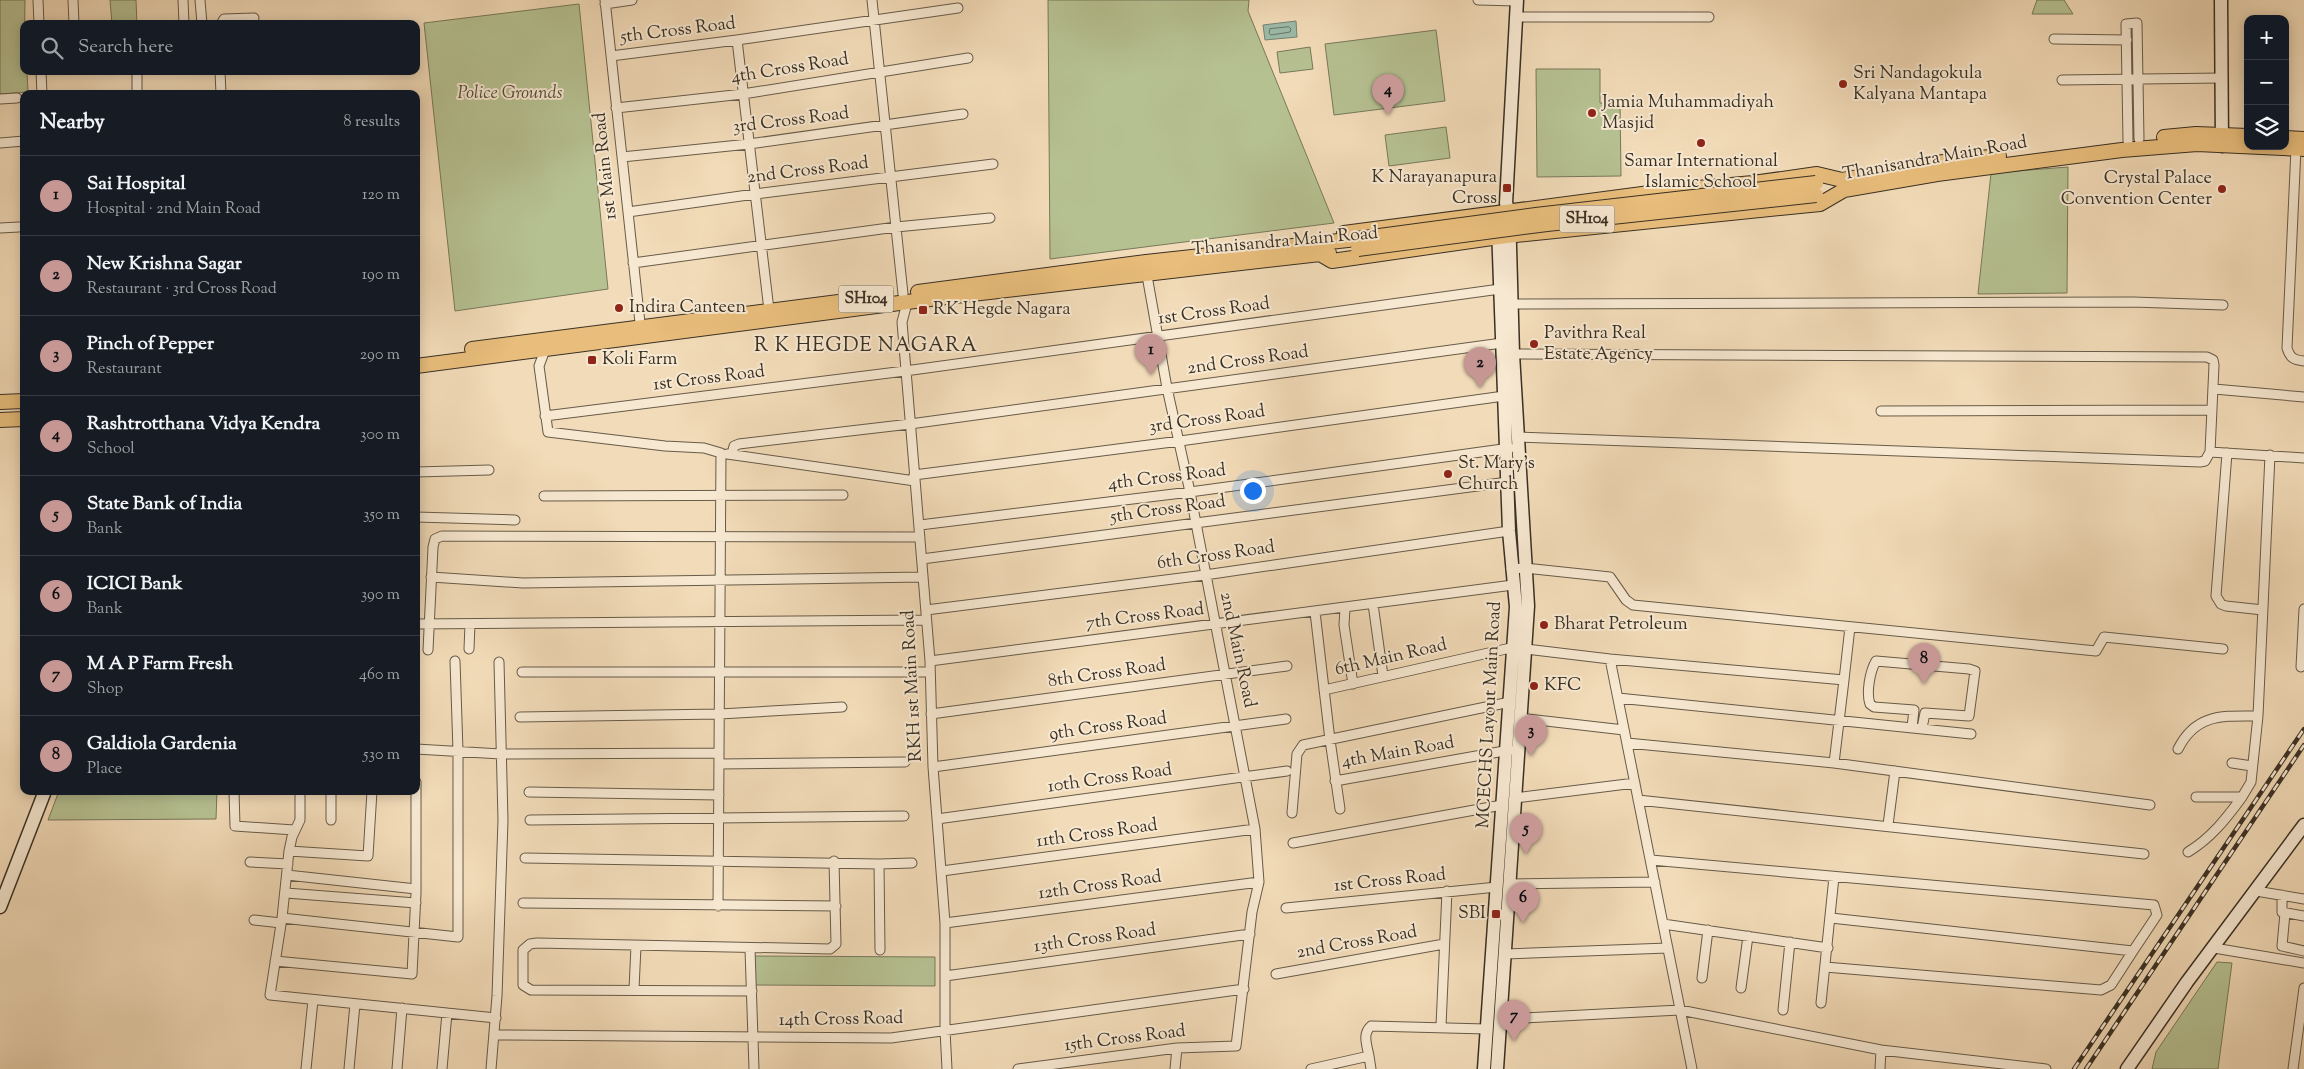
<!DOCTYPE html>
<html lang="en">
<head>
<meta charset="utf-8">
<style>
	:root { --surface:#171b24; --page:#242831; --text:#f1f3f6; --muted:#9ea1a6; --line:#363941; --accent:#c59692 }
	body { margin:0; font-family:"Sorts Mill Goudy",serif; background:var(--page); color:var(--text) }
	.controls { position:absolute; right:15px; top:15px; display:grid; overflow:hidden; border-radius:10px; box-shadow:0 2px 12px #0003 }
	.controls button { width:45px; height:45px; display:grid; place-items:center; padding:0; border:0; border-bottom:1px solid var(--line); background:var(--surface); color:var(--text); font:25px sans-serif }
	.you { position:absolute; left:1252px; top:490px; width:18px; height:18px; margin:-12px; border:4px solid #fff; border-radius:50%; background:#1a73e8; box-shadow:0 0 0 8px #1a73e833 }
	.badge { display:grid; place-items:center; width:32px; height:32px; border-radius:50%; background:var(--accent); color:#111; font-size:16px; font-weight:700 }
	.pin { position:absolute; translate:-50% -41px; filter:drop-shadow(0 1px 2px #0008) }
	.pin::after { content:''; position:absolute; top:26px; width:18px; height:15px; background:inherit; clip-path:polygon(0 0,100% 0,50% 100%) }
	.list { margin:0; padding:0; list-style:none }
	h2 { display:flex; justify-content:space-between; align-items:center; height:65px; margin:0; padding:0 20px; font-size:21px }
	h2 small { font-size:16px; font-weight:400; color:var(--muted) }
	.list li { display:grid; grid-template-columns:32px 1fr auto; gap:15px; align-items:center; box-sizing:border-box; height:80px; padding:0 20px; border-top:1px solid var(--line) }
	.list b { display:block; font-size:19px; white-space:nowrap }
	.list p { margin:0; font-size:16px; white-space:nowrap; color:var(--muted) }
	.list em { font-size:16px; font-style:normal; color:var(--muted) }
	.icon { flex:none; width:28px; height:28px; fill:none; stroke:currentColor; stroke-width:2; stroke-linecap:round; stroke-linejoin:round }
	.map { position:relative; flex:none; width:2304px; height:1069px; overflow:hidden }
	.search { position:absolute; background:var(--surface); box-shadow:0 2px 12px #0003; left:20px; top:20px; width:400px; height:55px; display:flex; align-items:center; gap:12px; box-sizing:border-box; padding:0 18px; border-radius:10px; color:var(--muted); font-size:19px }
	.panel { position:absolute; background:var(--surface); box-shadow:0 2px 12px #0003; left:20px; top:90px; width:400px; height:705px; border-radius:10px }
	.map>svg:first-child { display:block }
</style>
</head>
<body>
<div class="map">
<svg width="2304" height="1069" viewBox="0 0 2304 1069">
	<rect width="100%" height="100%" fill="#f2dbb8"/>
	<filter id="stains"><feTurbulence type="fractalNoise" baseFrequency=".004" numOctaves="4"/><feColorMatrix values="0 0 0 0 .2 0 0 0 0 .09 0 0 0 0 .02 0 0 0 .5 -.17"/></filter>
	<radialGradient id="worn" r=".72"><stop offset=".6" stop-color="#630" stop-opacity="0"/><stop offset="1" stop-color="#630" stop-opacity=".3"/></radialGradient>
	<path fill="#b6c192" stroke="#78785b" d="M0,0h25l-1,71h3l1,21 -28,2z
		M110,0h26l1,24h-25z
		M1048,0h201l-1,11 86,212 -284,36z
		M2037,0h27l9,14h-41z
		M579,4l29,285 -153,22 -31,-288z
		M1436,30l9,71 -111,14 -9,-71z
		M1310,47l3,22 -33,4 -3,-21z
		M1536,69h64v34h20l1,73 -84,1z
		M1446,127l4,31 -61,8 -4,-31z
		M2068,167l-1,126 -89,1 13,-121z
		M59,791h158l-1,28 -168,1z
		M754,956l181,1v29l-180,-1z
		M2217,962l15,1 -14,106h-66l4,-17z"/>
	<path fill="#9cbcaa" stroke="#748474" d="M1296,21l1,16 -32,3 -2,-15z"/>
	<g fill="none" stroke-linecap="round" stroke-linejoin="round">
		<path stroke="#6a7667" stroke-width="1" d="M1289,27l2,2 -1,3 -19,3 -2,-2 1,-4z"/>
		<defs>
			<path id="street" d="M38,0l1,24
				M73,0l1,24
				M183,0l1,24
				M200,0l2,24
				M605,0l36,332
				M872,0l31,294
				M1478,0l39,1
				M605,4l27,-4
				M1516,17h193
				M221,24l3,-5 30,-1
				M2054,39l73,1
				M737,40l32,270
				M611,56l126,-16 221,-32
				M41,71l1,23
				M220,71l1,23
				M2062,80l160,-2
				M137,94v-23
				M0,99l17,-1
				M616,108l127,-14 225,-36
				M2128,141l-2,-117 11,-1 2,116
				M0,143l24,-2
				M2296,148l-9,200c3,10 7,12 17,13
				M622,157l127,-13 214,-30
				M628,212l127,-18 238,-30
				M0,228l19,-1
				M633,263l263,-36 94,-9
				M907,303l-5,19 28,339 3,106 12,156v107l2,39
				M1511,304l622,-2 90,3
				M545,350l-6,16 9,66 117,14 39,2 17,5 -3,453
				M1513,354l694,3 6,3 1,5 -4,87 -5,9 -5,1 -682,-25
				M2214,389l90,8
				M1881,411l331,-1
				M545,416l360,-45 595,-82
				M2210,452l94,6
				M2227,453l-11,143 5,8 5,2 37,4
				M727,454l188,27
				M732,454l2,-8 5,-2 171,-20 592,-81
				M416,472l73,-2
				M914,475l266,-34 324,-45
				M544,496l299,-1
				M416,517l99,3
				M920,525l270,-33 320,-44
				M922,559l586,-77
				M1511,569l14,-1 85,9 16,23 7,5 463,46 8,-14 119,12
				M431,577l92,6 400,-6
				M1373,604l10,72
				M1345,608l-1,17 9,59
				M926,610l279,-35 304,-44
				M1315,612l15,128 10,69
				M416,624l510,-4
				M469,649l1,-25
				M1526,649l84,10 234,21 6,-53
				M428,650l5,-103 2,-8 7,-3 478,1
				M1610,659l82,410
				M455,661l3,90v186l-176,-19 -12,77 226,23
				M930,661l583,-76
				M2301,667l3,-58
				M522,672h407
				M1324,690l191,-43
				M1618,698l353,36
				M931,714l356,-48
				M520,717l200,-3 122,-7
				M1520,718l104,12
				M1912,727l2,-17 -40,-3 -4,-3c-4,-11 0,-33 6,-43l93,8 6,2 -6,45 -44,-3 -3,15
				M1627,743l207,20 316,42
				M416,749l85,5 218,-1
				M2178,749c18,-36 45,-33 80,-33
				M1834,763l10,-83
				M2232,763l20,3
				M719,764l186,-2
				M933,767l353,-48
				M1335,781l175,-31
				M234,791l1,35 59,4
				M529,792l190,3
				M2196,797h46l9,-15 7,-66 12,-261
				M1515,798l120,-15
				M1638,800l506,54
				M1292,813l5,-59 6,-9 207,-43
				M937,819l350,-48
				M331,820v-29
				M530,820l374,-4
				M1888,825l7,-54
				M1293,843l209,-38
				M289,851l79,5 4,-65
				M2188,852c23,-14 38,-33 54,-55
				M525,858l354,6 1,86
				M1651,860l503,45 3,10 -24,36 -302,-33
				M250,862l38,2
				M879,864l33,-1
				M942,871l313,-42
				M287,875l129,14
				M1509,884l146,-2
				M2256,891l48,8
				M286,893l130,10
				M2282,895v17l22,4
				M523,903l313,3
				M1286,908l211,-21
				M2285,913l-3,33 22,5
				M282,918l7,-67 3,-14 8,-17v-29
				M254,920l27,3
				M945,923l314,-41
				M1663,924l165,24
				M2214,948l90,15
				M750,949l4,120
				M1505,954l163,-6
				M275,961l137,13 4,-81v-111
				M1825,967l276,23 10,-5 22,-34
				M1276,974l168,-30
				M945,976l305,-42
				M1702,978l6,-48
				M1741,988l7,-52
				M634,989l2,-43
				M752,991l-221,-1 -8,-5v-35l7,-6 7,-1 293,6 6,-5 -2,-83
				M1821,1003l13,-126
				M1783,1010l7,-68
				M1502,1019l178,-9 201,40 165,19
				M1441,1026l6,-135
				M495,1035l396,3 353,-49
				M1369,1056l2,13
				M306,1069l7,-69
				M349,1069l6,-65
				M397,1069l5,-61
				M442,1069l5,-56
				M491,1069l6,-73 6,-176 -4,-158
				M1018,1069l159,-21 59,-2 16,-134 7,-30 -4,-53 -65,-337 -23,-104 -21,-118
				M1175,1069l2,-21
				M1311,1069l58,-13c-2,-11 -7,-22 2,-30l115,3
				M1880,1069l1,-19
				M2293,1069l11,-81"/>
			<path id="secondary" d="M2221,0l1,146
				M0,907l45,-116
				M1484,1069l32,-462 -7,-76 -11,-304
				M1497,1069l31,-463 -15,-252 -4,-143 -3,-8 11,-203
				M2127,1069l60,-87 117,-157"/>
			<path id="primary" d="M2164,137l32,-3 52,2
				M2285,138l19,1
				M1344,233l321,-42 88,-8 64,-9 25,6 93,-17 64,-7
				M1320,254l12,7 174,-25 314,-32 24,-14 93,-16 185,-24 75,-6 107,5
				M918,292l228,-30 211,-23
				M472,349l382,-49
				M416,366l522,-68 391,-45
				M0,402l24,-1
				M0,420l24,-1"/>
		</defs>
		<use href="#street" stroke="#675b49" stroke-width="11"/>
		<use href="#secondary" stroke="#393024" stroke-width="15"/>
		<use href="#primary" stroke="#393024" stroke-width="16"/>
		<use href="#street" stroke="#f7e8d1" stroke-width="9"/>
		<use href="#secondary" stroke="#f7e8d1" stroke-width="12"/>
		<use href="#primary" stroke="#e9be7c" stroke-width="14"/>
		<defs>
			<path id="rail" d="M2074,1069l230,-340
				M2086,1069l218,-324"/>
		</defs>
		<use href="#rail" stroke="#393024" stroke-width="4.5"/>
		<use href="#rail" stroke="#f7e8d1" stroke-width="2.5" stroke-dasharray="8" stroke-linecap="butt"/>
		<defs>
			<path id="primary-bridge" d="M1357,239l179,-24 280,-32
				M1358,249l189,-25 269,-29"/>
		</defs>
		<use href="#primary-bridge" stroke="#393024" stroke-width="16" stroke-linecap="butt"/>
		<use href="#primary-bridge" stroke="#e9be7c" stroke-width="14"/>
	</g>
	<g fill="#8f2418" stroke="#f7e8d1" stroke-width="2">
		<circle cx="1843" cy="84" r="5"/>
		<circle cx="1592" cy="113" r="5"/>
		<circle cx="1701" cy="143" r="5"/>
		<rect x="1502" y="183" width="10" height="10" rx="2.5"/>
		<circle cx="2222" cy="189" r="5"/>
		<circle cx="619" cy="308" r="5"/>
		<rect x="918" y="305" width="10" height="10" rx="2.5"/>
		<circle cx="1534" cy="344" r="5"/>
		<rect x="587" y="355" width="10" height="10" rx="2.5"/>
		<circle cx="1448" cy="474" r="5"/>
		<circle cx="1544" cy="625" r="5"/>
		<circle cx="1534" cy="686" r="5"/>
		<rect x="1491" y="909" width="10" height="10" rx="2.5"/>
	</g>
	<g text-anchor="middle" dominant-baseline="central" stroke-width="4" stroke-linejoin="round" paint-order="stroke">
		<g fill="#f7e8d1" stroke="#726758" stroke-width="1">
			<rect x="1559.5" y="205.5" width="55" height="27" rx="4"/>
			<rect x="838.5" y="285.5" width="55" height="27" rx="4"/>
		</g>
		<g font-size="16" font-weight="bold" fill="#393024">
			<text x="1587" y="219">SH104</text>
			<text x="866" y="299">SH104</text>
		</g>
		<g font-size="18" fill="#393024" stroke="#f7e8d1">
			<text transform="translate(678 31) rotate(-7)">5th Cross Road</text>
			<text transform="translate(790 69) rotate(-9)">4th Cross Road</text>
			<text transform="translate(791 121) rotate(-7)">3rd Cross Road</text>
			<text transform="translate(1935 159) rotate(-10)">Thanisandra Main Road</text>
			<text transform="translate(606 166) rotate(-96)">1st Main Road</text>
			<text transform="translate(808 171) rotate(-7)">2nd Cross Road</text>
			<text transform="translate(1285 242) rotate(-5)">Thanisandra Main Road</text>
			<text transform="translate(1214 312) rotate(-8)">1st Cross Road</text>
			<text transform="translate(1248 361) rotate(-8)">2nd Cross Road</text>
			<text transform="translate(709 379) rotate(-7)">1st Cross Road</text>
			<text transform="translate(1207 420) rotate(-8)">3rd Cross Road</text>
			<text transform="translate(1167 478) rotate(-7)">4th Cross Road</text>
			<text transform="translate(1168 510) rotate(-8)">5th Cross Road</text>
			<text transform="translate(1216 556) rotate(-8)">6th Cross Road</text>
			<text transform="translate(1145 617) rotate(-7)">7th Cross Road</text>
			<text transform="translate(1237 650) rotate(78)">2nd Main Road</text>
			<text transform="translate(1391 658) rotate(-13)">6th Main Road</text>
			<text transform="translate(1107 674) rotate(-8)">8th Cross Road</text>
			<text transform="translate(913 686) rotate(-93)">RKH 1st Main Road</text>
			<text transform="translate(1490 715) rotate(-87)">MCECHS Layout Main Road</text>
			<text transform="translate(1108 727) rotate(-8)">9th Cross Road</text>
			<text transform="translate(1398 753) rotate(-10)">4th Main Road</text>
			<text transform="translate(1110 779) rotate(-8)">10th Cross Road</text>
			<text transform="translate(1097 834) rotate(-8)">11th Cross Road</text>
			<text transform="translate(1390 881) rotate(-6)">1st Cross Road</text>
			<text transform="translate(1100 886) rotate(-8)">12th Cross Road</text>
			<text transform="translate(1095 939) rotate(-8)">13th Cross Road</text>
			<text transform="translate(1357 943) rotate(-10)">2nd Cross Road</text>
			<text transform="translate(841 1020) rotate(-1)">14th Cross Road</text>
			<text transform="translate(1125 1039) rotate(-7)">15th Cross Road</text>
		</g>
		<g font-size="18" fill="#393024" stroke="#f7e8d1" text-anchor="start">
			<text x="1853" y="74">Sri Nandagokula<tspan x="1853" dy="21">Kalyana Mantapa</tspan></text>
			<text x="1602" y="103">Jamia Muhammadiyah<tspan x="1602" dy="21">Masjid</tspan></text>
			<text x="1701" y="162" text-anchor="middle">Samar International<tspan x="1701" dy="21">Islamic School</tspan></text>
			<text x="1497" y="178" text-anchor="end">K Narayanapura<tspan x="1497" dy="21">Cross</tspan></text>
			<text x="2212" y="179" text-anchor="end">Crystal Palace<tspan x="2212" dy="21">Convention Center</tspan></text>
			<text x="629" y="308">Indira Canteen</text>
			<text x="933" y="310">RK Hegde Nagara</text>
			<text x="1544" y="334">Pavithra Real<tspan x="1544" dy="21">Estate Agency</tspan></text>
			<text x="602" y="360">Koli Farm</text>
			<text x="1458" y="464">St. Mary's<tspan x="1458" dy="21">Church</tspan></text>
			<text x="1554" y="625">Bharat Petroleum</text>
			<text x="1544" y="686">KFC</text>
			<text x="1486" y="914" text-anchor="end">SBI</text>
		</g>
		<g font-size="18" font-style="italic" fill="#524d3a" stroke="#f7e8d1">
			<text x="510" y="94">Police Grounds</text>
		</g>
		<g font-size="20" letter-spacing="1" fill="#393024" stroke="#f7e8d1">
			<text x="866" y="346">R K HEGDE NAGARA</text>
		</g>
	</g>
	<rect width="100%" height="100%" filter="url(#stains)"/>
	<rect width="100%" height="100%" fill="url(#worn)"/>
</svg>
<div class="controls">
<button>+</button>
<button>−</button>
<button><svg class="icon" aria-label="layers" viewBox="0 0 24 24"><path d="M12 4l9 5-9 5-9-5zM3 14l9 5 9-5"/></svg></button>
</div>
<div class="you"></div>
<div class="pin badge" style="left:1151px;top:375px">1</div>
<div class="pin badge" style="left:1480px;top:388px">2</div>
<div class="pin badge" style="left:1531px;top:756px">3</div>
<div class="pin badge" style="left:1388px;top:115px">4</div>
<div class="pin badge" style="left:1526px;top:854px">5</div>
<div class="pin badge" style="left:1523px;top:923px">6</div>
<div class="pin badge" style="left:1514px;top:1041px">7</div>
<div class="pin badge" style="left:1924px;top:684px">8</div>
<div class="search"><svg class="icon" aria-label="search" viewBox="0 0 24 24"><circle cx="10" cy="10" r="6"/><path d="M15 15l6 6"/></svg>Search here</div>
<section class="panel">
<h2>Nearby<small>8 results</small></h2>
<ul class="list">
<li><span class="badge">1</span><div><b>Sai Hospital</b><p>Hospital · 2nd Main Road</p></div><em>120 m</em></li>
<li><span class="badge">2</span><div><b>New Krishna Sagar</b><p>Restaurant · 3rd Cross Road</p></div><em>190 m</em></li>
<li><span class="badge">3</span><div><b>Pinch of Pepper</b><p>Restaurant</p></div><em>290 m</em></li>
<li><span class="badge">4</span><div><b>Rashtrotthana Vidya Kendra</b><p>School</p></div><em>300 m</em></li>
<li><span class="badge">5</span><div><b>State Bank of India</b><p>Bank</p></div><em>350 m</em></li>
<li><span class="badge">6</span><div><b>ICICI Bank</b><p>Bank</p></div><em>390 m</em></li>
<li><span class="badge">7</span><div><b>M A P Farm Fresh</b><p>Shop</p></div><em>460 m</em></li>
<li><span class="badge">8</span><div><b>Galdiola Gardenia</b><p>Place</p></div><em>530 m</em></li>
</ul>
</section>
</div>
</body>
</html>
